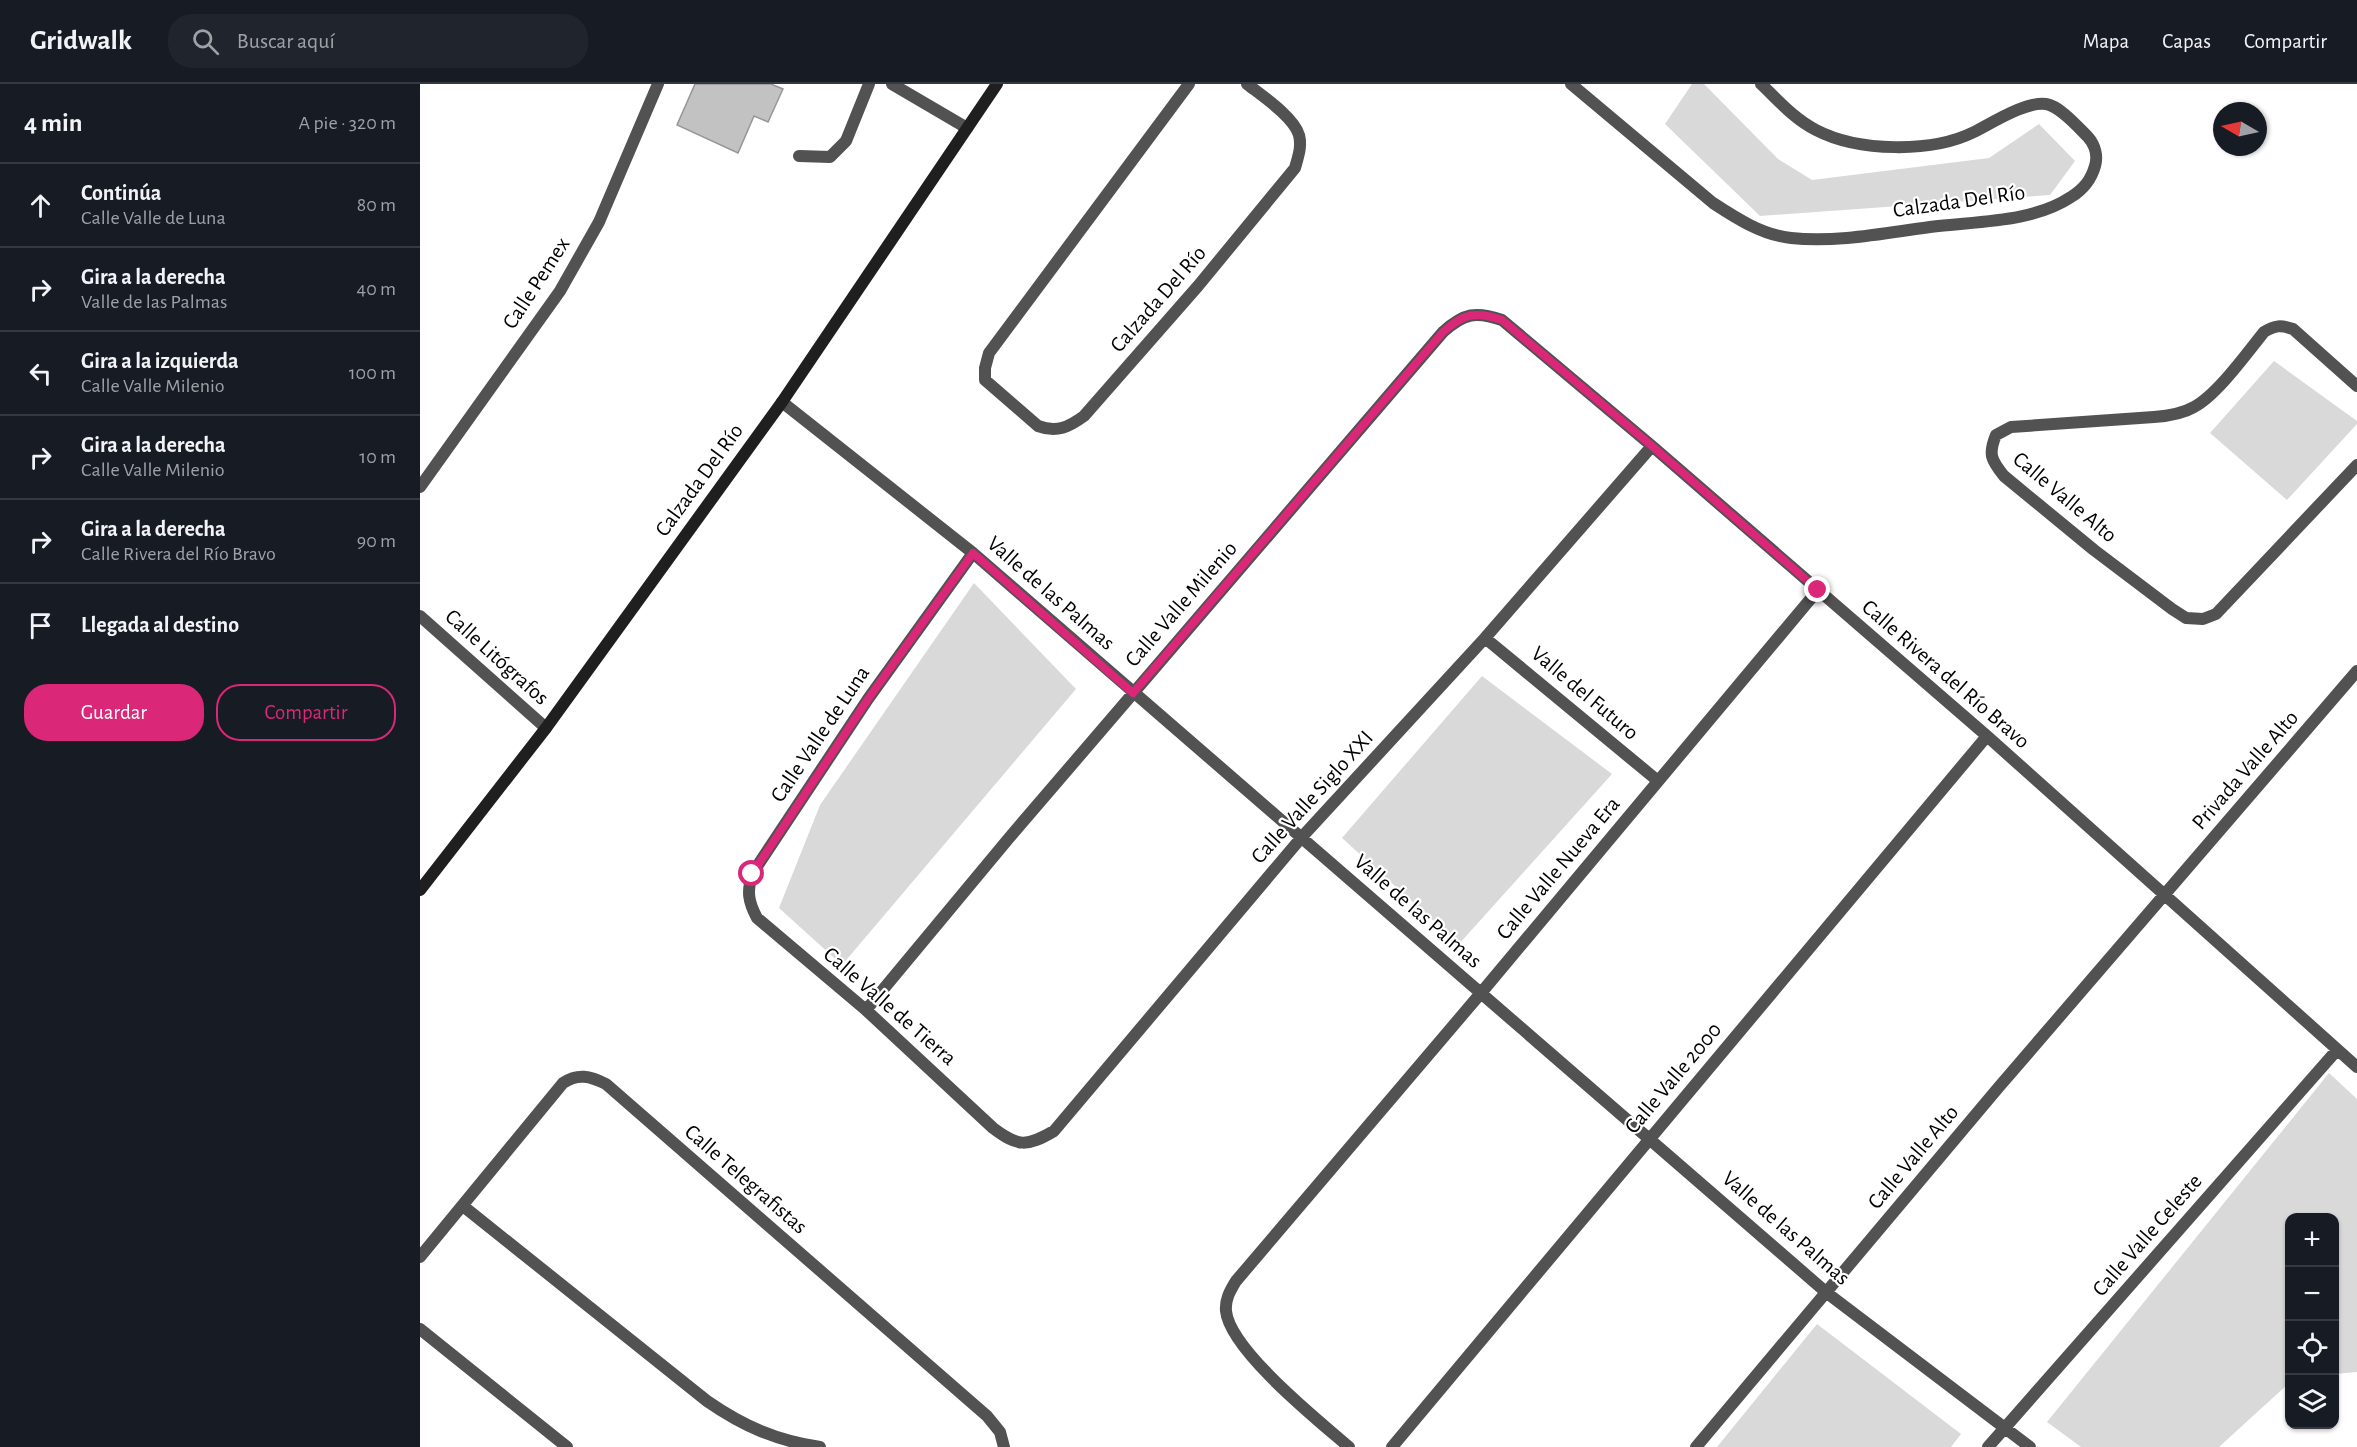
<!DOCTYPE html>
<html lang="es">
<head>
<meta charset="utf-8">
<style>
	:root { --surface:#171b24; --page:#20242c; --text:#f1f3f6; --muted:#9ea1a6; --line:#363941; --accent:#db2777 }
	body { margin:0; font-family:"Alegreya Sans",sans-serif; background:var(--page); color:var(--text) }
	.controls { position:absolute; right:18px; bottom:18px; display:grid; overflow:hidden; border-radius:12px; box-shadow:0 2px 4px #0004 }
	.controls button { width:54px; height:54px; display:grid; place-items:center; padding:0; border:0; border-bottom:2px solid var(--line); background:var(--surface); color:var(--text); font:30px sans-serif }
	.compass { position:absolute; left:1793px; top:18px; width:54px; height:54px; border-radius:50%; background:var(--surface); box-shadow:0 2px 4px #0004; rotate:279deg }
	.stop { position:absolute; width:18px; height:18px; margin:-14px; border:4px solid #db2777; border-radius:50%; background:#fff }
	.stop.end { background:#db2777; border-color:#fff; box-shadow:0 2px 6px #0008 }
	.list { margin:0; padding:0; list-style:none }
	h2 { display:flex; justify-content:space-between; align-items:center; height:78px; margin:0; padding:0 24px; font-size:26px }
	h2 small { font-size:20px; font-weight:400; color:var(--muted) }
	.list li { display:grid; grid-template-columns:39px 1fr auto; gap:18px; align-items:center; box-sizing:border-box; height:84px; padding:0 24px; border-top:2px solid var(--line) }
	.list b { display:block; font-size:22px; white-space:nowrap }
	.list p { margin:0; font-size:20px; white-space:nowrap; color:var(--muted) }
	.list em { font-size:20px; font-style:normal; color:var(--muted) }
	.actions { display:flex; gap:12px; padding:18px 24px }
	.actions a { flex:1; padding:14px 0; border:2px solid var(--accent); border-radius:24px; text-align:center; font-size:21px; color:var(--accent) }
	.actions .main { background:var(--accent); color:#fff }
	.icon { flex:none; width:33px; height:33px; fill:none; stroke:currentColor; stroke-width:2; stroke-linecap:round; stroke-linejoin:round }
	.map { position:relative; flex:none; width:1937px; height:1363px; overflow:hidden }
	header { display:flex; align-items:center; gap:36px; box-sizing:border-box; height:84px; padding:0 30px; background:var(--surface); border-bottom:2px solid var(--line) }
	header strong { font-size:28px }
	nav { display:flex; gap:33px; margin-inline-start:auto; font-size:21px }
	.search { width:420px; height:54px; background:var(--page); display:flex; align-items:center; gap:15px; box-sizing:border-box; padding:0 21px; border-radius:24px; color:var(--muted); font-size:22px }
	main { display:flex }
	aside { flex:1; background:var(--surface) }
	.map>svg:first-child { display:block }
</style>
</head>
<body>
<header>
<strong>Gridwalk</strong>
<div class="search"><svg class="icon" aria-label="search" viewBox="0 0 24 24"><circle cx="10" cy="10" r="6"/><path d="M15 15l6 6"/></svg>Buscar aquí</div>
<nav><a>Mapa</a><a>Capas</a><a>Compartir</a></nav>
</header>
<main>
<aside>
<h2>4 min<small>A pie · 320 m</small></h2>
<ul class="list">
<li><svg class="icon" aria-label="ahead" viewBox="0 0 24 24"><path d="M12 20V5M6 11l6-6 6 6"/></svg><div><b>Continúa</b><p>Calle Valle de Luna</p></div><em>80 m</em></li>
<li><svg class="icon" aria-label="right" viewBox="0 0 24 24"><path d="M7 20v-9h11M14 6l5 5-5 5"/></svg><div><b>Gira a la derecha</b><p>Valle de las Palmas</p></div><em>40 m</em></li>
<li><svg class="icon" aria-label="left" viewBox="0 0 24 24"><path d="M17 20v-9H6M10 6l-5 5 5 5"/></svg><div><b>Gira a la izquierda</b><p>Calle Valle Milenio</p></div><em>100 m</em></li>
<li><svg class="icon" aria-label="right" viewBox="0 0 24 24"><path d="M7 20v-9h11M14 6l5 5-5 5"/></svg><div><b>Gira a la derecha</b><p>Calle Valle Milenio</p></div><em>10 m</em></li>
<li><svg class="icon" aria-label="right" viewBox="0 0 24 24"><path d="M7 20v-9h11M14 6l5 5-5 5"/></svg><div><b>Gira a la derecha</b><p>Calle Rivera del Río Bravo</p></div><em>90 m</em></li>
<li><svg class="icon" aria-label="arrive" viewBox="0 0 24 24"><path d="M6 21V4h12l-3 4 3 4H6"/></svg><div><b>Llegada al destino</b></div></li>
</ul>
<div class="actions"><a class="main">Guardar</a><a>Compartir</a></div>
</aside>
<div class="map">
<svg width="1937" height="1363" viewBox="0 0 1937 1363">
	<rect width="100%" height="100%" fill="#fff"/>
	<path fill="#d9d9d9" d="M1272,0h12l74,75 34,21 177,-22 50,-34 36,37 -25,34 -290,21 -95,-92z
		M1854,277l83,60v3l-70,76 -77,-67z
		M554,499l102,106 -234,276 -63,-57 41,-103z
		M1062,592l130,98 -153,170 -117,-106z
		M1909,989l28,26v273l-22,2 -1,-156h-44l-1,165 -70,64h-138l-34,-25z
		M1397,1240l144,110 -10,13h-234z"/>
	<path fill="#c2c2c2" stroke="#969696" stroke-width="1.5" d="M275,0h76l12,5 -15,33 -14,-6 -16,37 -61,-28z"/>
	<g fill="none" stroke-linecap="round" stroke-linejoin="round">
		<path stroke="#525252" stroke-width="12" d="M472,0l75,44
			M379,72l31,1 16,-16 23,-57"/>
		<path stroke="#525252" stroke-width="12" d="M769,0l-200,269 -4,15v12l53,46c19,7 31,1 46,-10l114,-130 97,-118c3,-11 7,-21 4,-33 -5,-18 -38,-40 -52,-51
			M1151,0l142,119c23,15 49,32 78,35 45,5 94,-5 139,-11 46,-6 102,-4 141,-30 13,-8 20,-17 24,-31 3,-10 0,-21 -7,-29 -10,-10 -28,-31 -42,-33 -20,-3 -54,19 -72,28 -42,21 -116,20 -158,-2 -22,-11 -38,-30 -55,-46
			M1937,302l-64,-57c-12,-4 -18,-4 -29,3 -17,21 -47,63 -70,75 -12,7 -26,9 -40,10l-143,10 -15,8c-8,19 -5,25 8,41l90,74 78,59 14,9 17,1 13,-5 141,-149
			M362,318l191,151 854,740 203,154
			M0,403l140,-196 39,-69 59,-138
			M553,469l-105,146 -116,175c-5,18 -4,27 5,44l109,92 127,118c25,19 34,19 61,3l247,-293 184,-200 167,-192
			M0,532l126,112
			M1065,554l173,143
			M446,926l143,-172 434,-506c21,-19 33,-21 59,-12l150,126 335,290 370,331
			M43,1122l244,195c36,25 70,40 113,46
			M0,1173l143,-174c15,-10 27,-7 43,1l381,332 13,16 4,15
			M0,1245l147,118
			M929,1363c-30,-26 -119,-97 -123,-136 -1,-12 4,-20 10,-30l245,-288 337,-403
			M972,1363l595,-711
			M1276,1363l302,-359 359,-417
			M1568,1363l349,-397"/>
		<path stroke="#1f1f1f" stroke-width="12" d="M0,806l126,-162 236,-326 215,-318"/>
	</g>
	<g fill="none" stroke-linecap="round" stroke-linejoin="round">
		<path stroke="#db2777" stroke-width="8" d="M332,790l116,-175 105,-146 160,140 310,-361c21,-19 33,-21 59,-12l150,126 166,144"/>
	</g>
	<g text-anchor="middle" dominant-baseline="central" stroke-width="4.5" stroke-linejoin="round" paint-order="stroke">
		<g font-size="22" fill="#000" stroke="#fff">
			<text transform="translate(1539 117) rotate(-8)">Calzada Del Río</text>
			<text transform="translate(116 199) rotate(-57)">Calle Pemex</text>
			<text transform="translate(738 215) rotate(-49)">Calzada Del Río</text>
			<text transform="translate(279 396) rotate(-54)">Calzada Del Río</text>
			<text transform="translate(1645 413) rotate(40)">Calle Valle Alto</text>
			<text transform="translate(631 509) rotate(41)">Valle de las Palmas</text>
			<text transform="translate(761 520) rotate(-49)">Calle Valle Milenio</text>
			<text transform="translate(77 573) rotate(42)">Calle Litógrafos</text>
			<text transform="translate(1526 590) rotate(41)">Calle Rivera del Río Bravo</text>
			<text transform="translate(1165 609) rotate(40)">Valle del Futuro</text>
			<text transform="translate(400 650) rotate(-56)">Calle Valle de Luna</text>
			<text transform="translate(1825 686) rotate(-49)">Privada Valle Alto</text>
			<text transform="translate(892 713) rotate(-48)">Calle Valle Siglo XXI</text>
			<text transform="translate(1138 784) rotate(-50)">Calle Valle Nueva Era</text>
			<text transform="translate(998 827) rotate(41)">Valle de las Palmas</text>
			<text transform="translate(470 922) rotate(41)">Calle Valle de Tierra</text>
			<text transform="translate(1253 994) rotate(-50)">Calle Valle 2000</text>
			<text transform="translate(1493 1073) rotate(-50)">Calle Valle Alto</text>
			<text transform="translate(326 1095) rotate(41)">Calle Telegrafistas</text>
			<text transform="translate(1366 1144) rotate(41)">Valle de las Palmas</text>
			<text transform="translate(1727 1151) rotate(-49)">Calle Valle Celeste</text>
		</g>
	</g>
</svg>
<div class="controls">
<button>+</button>
<button>−</button>
<button><svg class="icon" aria-label="locate" viewBox="0 0 24 24"><circle cx="12" cy="12" r="6"/><path d="M12 2v4M12 18v4M2 12h4M18 12h4"/></svg></button>
<button><svg class="icon" aria-label="layers" viewBox="0 0 24 24"><path d="M12 4l9 5-9 5-9-5zM3 14l9 5 9-5"/></svg></button>
</div>
<svg class="compass" viewBox="-18 -18 36 36"><path d="M0-13l5 13h-10z" fill="#e53935"/><path d="M0 13l5-13h-10z" fill="#9ea1a6"/></svg>
<div class="stop" style="left:332px;top:790px"></div>
<div class="stop end" style="left:1398px;top:506px"></div>
</div>
</main>
</body>
</html>
